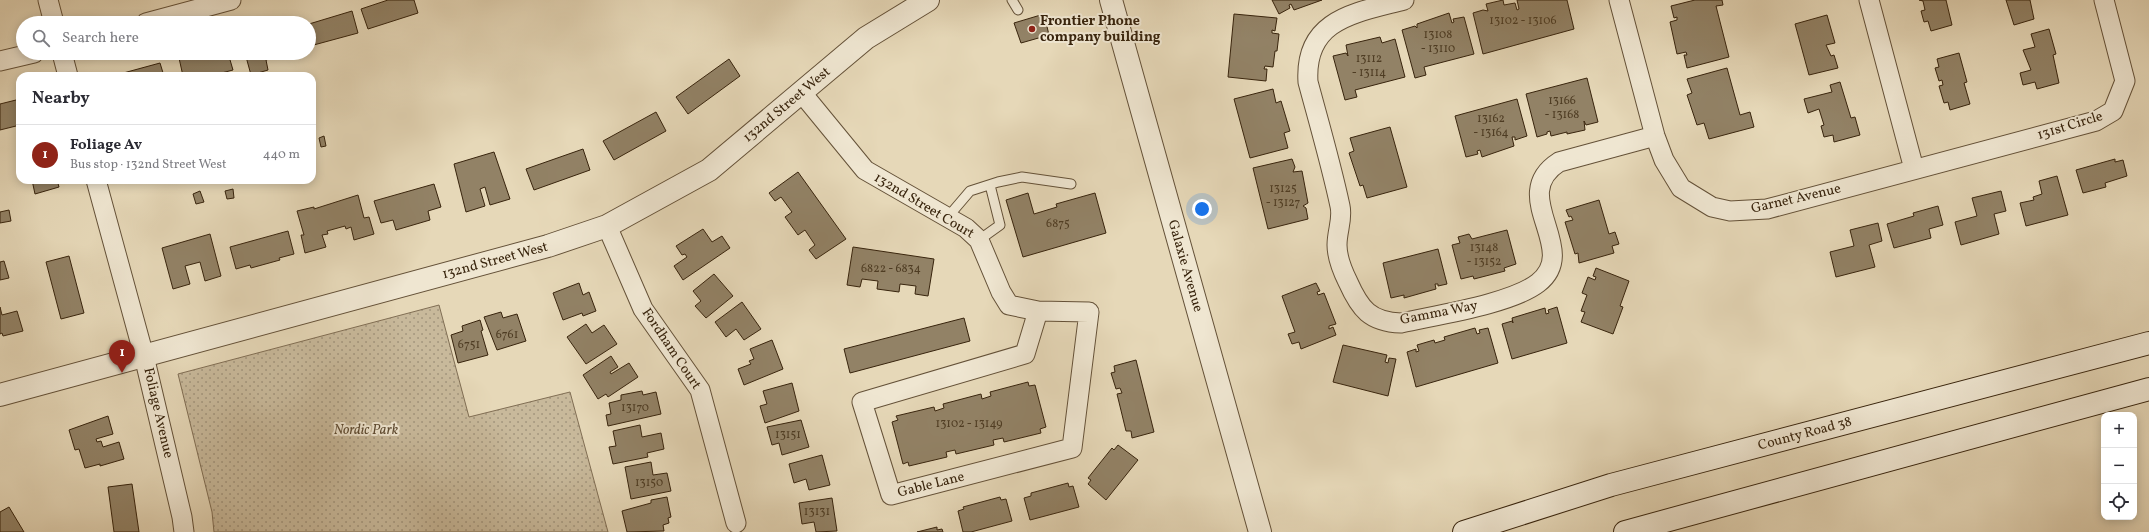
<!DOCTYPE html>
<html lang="en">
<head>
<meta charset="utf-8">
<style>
	:root { --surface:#fff; --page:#f7f7f7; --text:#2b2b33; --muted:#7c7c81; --line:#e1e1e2; --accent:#8f2418 }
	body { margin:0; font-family:Vollkorn,serif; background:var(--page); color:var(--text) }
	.controls { position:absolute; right:12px; bottom:12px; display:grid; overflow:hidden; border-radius:8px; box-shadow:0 2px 10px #0003 }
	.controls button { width:36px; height:36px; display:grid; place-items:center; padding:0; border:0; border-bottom:1px solid var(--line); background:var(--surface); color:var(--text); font:20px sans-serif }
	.you { position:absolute; left:1202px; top:209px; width:14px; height:14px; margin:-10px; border:3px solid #fff; border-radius:50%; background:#1a73e8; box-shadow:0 0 0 6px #1a73e833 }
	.badge { display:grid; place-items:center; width:26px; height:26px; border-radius:50%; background:var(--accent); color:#fff; font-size:13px; font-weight:700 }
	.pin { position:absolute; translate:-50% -33px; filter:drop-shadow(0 1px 2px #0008) }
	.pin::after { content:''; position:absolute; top:21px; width:14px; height:12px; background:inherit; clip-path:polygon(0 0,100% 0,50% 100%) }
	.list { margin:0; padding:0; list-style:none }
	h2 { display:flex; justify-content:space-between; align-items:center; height:52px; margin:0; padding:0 16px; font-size:17px }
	h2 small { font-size:13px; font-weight:400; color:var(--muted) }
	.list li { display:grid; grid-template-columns:26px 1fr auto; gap:12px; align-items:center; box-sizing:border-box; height:60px; padding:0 16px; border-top:1px solid var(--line) }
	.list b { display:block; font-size:15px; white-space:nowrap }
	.list p { margin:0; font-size:13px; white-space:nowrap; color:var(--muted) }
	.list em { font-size:13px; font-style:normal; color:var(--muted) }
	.icon { flex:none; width:22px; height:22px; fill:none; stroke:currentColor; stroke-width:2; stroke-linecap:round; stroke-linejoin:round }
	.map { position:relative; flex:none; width:2149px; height:532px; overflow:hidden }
	.search { position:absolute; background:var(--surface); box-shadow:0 2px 10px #0003; left:16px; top:16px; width:300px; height:44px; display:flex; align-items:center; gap:10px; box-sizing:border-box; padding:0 14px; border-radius:22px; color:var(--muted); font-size:15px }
	.panel { position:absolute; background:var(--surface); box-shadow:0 2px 10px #0003; left:16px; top:72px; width:300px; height:112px; border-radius:12px }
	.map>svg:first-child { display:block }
</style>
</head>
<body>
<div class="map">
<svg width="2149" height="532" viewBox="0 0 2149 532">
	<defs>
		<pattern id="grass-dots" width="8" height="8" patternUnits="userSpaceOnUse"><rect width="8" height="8" fill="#c8b99b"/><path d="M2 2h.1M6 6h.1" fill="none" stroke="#a3967d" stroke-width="1.8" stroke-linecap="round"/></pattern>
	</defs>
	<rect width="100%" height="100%" fill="#e6d8b8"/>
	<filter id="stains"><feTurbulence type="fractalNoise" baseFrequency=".005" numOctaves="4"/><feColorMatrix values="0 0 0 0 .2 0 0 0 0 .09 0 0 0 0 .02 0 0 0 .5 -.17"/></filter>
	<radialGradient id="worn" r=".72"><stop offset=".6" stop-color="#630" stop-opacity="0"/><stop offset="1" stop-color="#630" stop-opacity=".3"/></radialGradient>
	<path fill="url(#grass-dots)" stroke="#806e54" d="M439,305l30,112 101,-25 38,140h-394l-2,-20 -34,-138z"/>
	<path fill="#928266" stroke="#38240d" d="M388,0h26l4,13 -50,16 -7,-20z
		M1272,0h50l-28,10 -3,-6 -2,1 1,3 -11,6z
		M1503,0l1,5 11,-2 2,7 2,-1 -2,-9h50l7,29 -91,25 -10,-41 10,-3 5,1 -2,-7z
		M1695,0h27l1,5 -7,1 13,51 -42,11 -3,-13h3l-1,-3 -9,2 -7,-32 7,-2v-3l-3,1 -3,-12z
		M1919,0h27l6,25 -21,6 -3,-10 -4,1 -3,-11 4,-1 -2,-9z
		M2006,0h24l4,19 -20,6z
		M352,11l6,22 -48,13 -1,-22z
		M1449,13l3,10 2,-1 -1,-3 11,-2 10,37 -50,13 2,8 -11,3 -13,-48 13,-4 2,2v-4z
		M1044,14l5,21 -28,8 -7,-20z
		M1234,14l43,4 -2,13 -3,-1v3l7,1 -2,17h-2l-2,16 -8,-1 -1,3h3l-1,12 -38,-4z
		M1827,15l8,28 -9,2 5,11 3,-1 4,13 -29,7 -14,-51z
		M2049,29l7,25 -3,1 6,28 -22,6 -2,-7 -12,3 -3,-12 11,-3 -8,-20 12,-3 -4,-13z
		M1380,37l2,6 13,-4 10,38 -50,13 2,7 -12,3 -12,-44 13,-3 2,3 -2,-11z
		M199,53h29l5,17 -23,6h-27l-4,-18z
		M245,53h45l-24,7 2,10 -17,5z
		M1959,53l8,29 -3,1 6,21 -20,6 -2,-8 -4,1 -5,-17 4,-1 -1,-5 -3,1 -4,-13 4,-1 -2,-8z
		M729,59l11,17 -52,38 -12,-17z
		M160,63l4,13h-48v-1z
		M1727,68l13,47 10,-3 4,15 -45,12 -5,-16 -7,2 -10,-30 5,-2 -5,-14z
		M1587,78l11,44 -12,3 -2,-4 1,9 -18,4v-2l-16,4 -1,-5 -3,1v2l-10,3 -11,-43z
		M1840,82l11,36 4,-1 5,18 -26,7 -1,-7 -9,2 -3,-11 3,-1 -5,-16 -11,4 -4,-14 28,-7 -2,-7z
		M1273,89l3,14 5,-2 9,30 -6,2 4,15 -38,10 -16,-59z
		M20,99v26l-20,5v-26z
		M1517,99l10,37 -12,4v-3h-3l2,9 -32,11 -2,-7 -3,1 1,3 -12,3 -11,-41z
		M656,112l10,19 -52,29 -11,-19z
		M1390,127l17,60 -40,11 -4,-13 -3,1 -11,-33 5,-2 -4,-13z
		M324,136l2,10 -5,1 -2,-9z
		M583,149l7,21 -56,20 -8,-21z
		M494,152l16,47 -20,6 -5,-18 -5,2 5,17 -19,6 -12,-48z
		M1292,159l3,8 -2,5 9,-1 6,32 -5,3 3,2 2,11 -40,10 -15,-61z
		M2115,159v3l8,-2 4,16 -22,7 1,4 -23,6 -7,-23z
		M798,172l48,67 -30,20 -7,-9 6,-5 -10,-15 -7,5 -13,-18 7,-5 -11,-15 -6,4 -6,-8z
		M2057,176l11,39 -42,11 -6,-23 14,-3 -1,-3 9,-3 -3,-13z
		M32,180h25l2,7 -24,7z
		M434,184l7,23 -13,4 2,9 -34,10 -3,-10 -12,3 -7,-22z
		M233,189l1,9 -7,1 -2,-8z
		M200,191l4,11 -8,2 -3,-10z
		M2001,191l5,20 -12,3 5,20 -38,11 -6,-23 22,-6 -5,-18z
		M1028,193l6,21 23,-7 -1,-3 39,-11 11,40 -83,24 -17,-57z
		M358,195l6,23 5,-1 5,17 -20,6 -3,-13 -5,2 -1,-3 -18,5 1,3 -6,1 4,12 -21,6 -4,-18h3l-7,-24 17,-4v2z
		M1599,200l10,34 6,-2 4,12 -7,2 2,7 -35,10 -1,-10 -3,1 -10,-32 8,-2 -2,-4 -2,1 -3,-7z
		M1938,206l5,19 -14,4 2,9 -37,10 -7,-24 27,-8 -1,-3z
		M9,210l2,11 -11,2v-11z
		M1878,223l4,18 -13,4 6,22 -39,10 -6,-25 24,-6 -4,-16z
		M703,229l9,13 10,-6 8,12 -47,32 -9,-14 13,-9 -2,-3 -3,1 -6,-9z
		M1507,230l9,34 -12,4 1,3 -31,8 -1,-3 -12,3 -9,-34 8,-2 -2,-6 11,-3 3,5z
		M288,231l6,23 -15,4 1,2 -29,8 -1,-3 -14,4 -6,-22z
		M210,234l11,42 -16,5 -5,-19 -15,4 5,18 -17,5 -11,-41z
		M853,247l81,12 -6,37 -13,-2 1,-8 -16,-2 -1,8 -22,-3 1,-8 -16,-2 -2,8 -13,-2z
		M1438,249l9,35 -9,2v-2h-3l1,5 -32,9v-3l-13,3 -8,-35z
		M69,256l15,57 -23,6 -15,-57z
		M4,261l5,17 -9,2v-18z
		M1596,268l33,13 -9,25 3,1 -10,27 -32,-12 4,-10 -4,-1 6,-16 -5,-2 6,-16 7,3 1,-3 -3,-1z
		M714,274l19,22 -27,22 -11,-12 6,-5 -8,-10z
		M579,283l4,12 6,-3 7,19 -13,5 -1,-3 -19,7 -10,-27z
		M1316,283l4,8 -3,1 1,3 6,-2 12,31 -7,2v3l4,-2 3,8 -35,14 -2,-7 -7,2 -4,-10 7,-2 -13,-36z
		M742,302l19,27 -17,11 -8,-11 -10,8 -11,-15z
		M0,307l2,8 15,-4 6,20 -20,5 -1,-3 -2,1z
		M1557,307l10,36 -55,16 -10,-35 10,-3 1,2 -1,-5 33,-10 1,6 3,-1 -1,-3z
		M501,312l2,6 14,-4 9,27 -29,9 -13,-33z
		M964,318l6,23 -120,32 -6,-24z
		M480,320l3,10 -2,1 7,24 -30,8 -7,-28 12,-4 -1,-5z
		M586,324l6,9 12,-8 13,19 -31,20 -19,-27z
		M1475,328l2,6 3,-1 -1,-3 9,-2 10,35 -82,24 -9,-35 9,-3v3l3,-1 -2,-6 17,-5 1,3 10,-3 -1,-3z
		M772,340l11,29 -39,16 -6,-16 13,-5 -2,-3 5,-2 -4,-10z
		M1343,345l44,10 -2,7 3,1 1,-5 7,1 -8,37 -55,-14z
		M611,356l7,11 -8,5 1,2 18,-11 9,14 -30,20 -2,-3 -8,5 -15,-24z
		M1136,360l18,72 -22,6 -1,-7h-5l-9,-37 5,-1 -2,-5 -4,1 -5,-16 4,-1 -1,-6z
		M1028,382l1,4 6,-1 11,42 -6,2 1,4 -37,9 -1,-4 -10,2 1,5 -38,9 -1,-4 -9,2 1,5 -38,9 -1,-4 -5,2 -11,-42 6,-2 -2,-4 38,-9 1,4 9,-3 -1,-4 38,-10 1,5 9,-3 -1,-4z
		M792,383l7,28 -34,12 -5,-17 7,-2 -4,-13z
		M642,391l1,4 13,-3 5,22 -53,12 -2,-11 5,-1 -2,-11 12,-3v-5z
		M108,416l5,18 -17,5 1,3 4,-1 2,6 16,-5 5,17 -24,7v-2l-15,4 -6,-19 -4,1 -6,-20z
		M801,420l8,27 -27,8 -3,-12 -7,2 -5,-18z
		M640,425l2,12 19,-4 3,16 -17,4 1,4 -35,7 -4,-17 7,-1 -3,-15z
		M1118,445l20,15 -32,40 -18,-16 3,-4 -3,-2 24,-30 2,2z
		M822,455l8,30 -21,5 -3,-11 -12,4 -5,-19z
		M651,462l2,13 14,-2 4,18 -40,8 -6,-32z
		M1068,483l1,4 4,-1 6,21 -49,13 -6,-22 7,-2v-3z
		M132,484l7,48h-25l-6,-45z
		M667,497l4,20 -3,1 1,5 -6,2 1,6 -37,1 -5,-21 29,-8v-3z
		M1000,497l1,3 5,-1 6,22 -41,11h-8l-5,-21 6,-2 -1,-2z
		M832,498l5,33 -21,1 -2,-10 -12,2 -3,-21z
		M9,507l15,25h-24v-20z
		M937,527v3l5,-1 1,3h-26z"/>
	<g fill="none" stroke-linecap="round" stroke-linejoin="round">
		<defs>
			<path id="service" d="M1012,0l6,10
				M947,218l23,-27 28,-9 24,-5 49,7
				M979,240l21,-15 -10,-40"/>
			<path id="minor" d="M48,0l6,23
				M1404,0c-49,13 -100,19 -96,82 11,41 23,82 32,124 3,13 -3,25 -3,39 0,13 5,25 11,37 12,27 22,40 53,41 35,-8 110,-19 137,-40 44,-34 -32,-87 21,-121l96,-26
				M1619,0l36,136 9,24 17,28 31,19 18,4 37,-2 329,-88 17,-10 12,-30 -21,-81
				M1869,0l45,169
				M146,23l85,-23
				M62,53l6,23
				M0,61l34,-8
				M801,92l64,78 101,58 13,12 22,52 8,13 29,6 51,1 -17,136 -181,47 -29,-93 163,-48 13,-43
				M96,180l48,176 38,161 2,15
				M607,226l36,83 57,81 36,133"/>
			<path id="tertiary" d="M1111,0l149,532
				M0,395l548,-149 59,-20 102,-56 157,-132 62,-38"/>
			<path id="secondary" d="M1464,532l147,-47 538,-142
				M1625,532l524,-143"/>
		</defs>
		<use href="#service" stroke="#645138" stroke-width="11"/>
		<use href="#minor" stroke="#645138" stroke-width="21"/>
		<use href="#tertiary" stroke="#645138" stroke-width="24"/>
		<use href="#secondary" stroke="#38240d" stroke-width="24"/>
		<use href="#service" stroke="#efe6d1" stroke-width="9"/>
		<use href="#minor" stroke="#efe6d1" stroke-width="19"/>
		<use href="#tertiary" stroke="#efe6d1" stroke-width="22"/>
		<use href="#secondary" stroke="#efe6d1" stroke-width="22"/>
	</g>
	<circle fill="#8f2418" stroke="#efe6d1" stroke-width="1.5" cx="1032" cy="29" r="4"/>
	<g text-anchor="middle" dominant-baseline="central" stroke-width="4" stroke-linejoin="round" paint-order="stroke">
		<g font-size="12" fill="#4e3c23">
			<text x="1523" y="21">13102 - 13106</text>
			<text x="1438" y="35">13108<tspan x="1438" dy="14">- 13110</tspan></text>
			<text x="1369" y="59">13112<tspan x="1369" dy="14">- 13114</tspan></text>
			<text x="1562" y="101">13166<tspan x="1562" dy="14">- 13168</tspan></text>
			<text x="1491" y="119">13162<tspan x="1491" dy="14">- 13164</tspan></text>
			<text x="1283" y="189">13125<tspan x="1283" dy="14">- 13127</tspan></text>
			<text x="1058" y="224">6875</text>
			<text x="1484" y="248">13148<tspan x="1484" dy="14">- 13152</tspan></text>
			<text x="891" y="269">6822 - 6834</text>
			<text x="507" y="335">6761</text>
			<text x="469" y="345">6751</text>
			<text x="635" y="408">13170</text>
			<text x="969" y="424">13102 - 13149</text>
			<text x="788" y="435">13151</text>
			<text x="649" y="483">13150</text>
			<text x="817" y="512">13131</text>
		</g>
		<g font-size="14" font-weight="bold" fill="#38240d" stroke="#efe6d1" text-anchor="start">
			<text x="1040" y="21">Frontier Phone<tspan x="1040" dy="16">company building</tspan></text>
		</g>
		<g font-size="14" fill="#38240d" stroke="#efe6d1">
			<text transform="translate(787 105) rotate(-40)">132nd Street West</text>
			<text transform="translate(2070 126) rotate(-17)">131st Circle</text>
			<text transform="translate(1796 199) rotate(-13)">Garnet Avenue</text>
			<text transform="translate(924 206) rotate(31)">132nd Street Court</text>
			<text transform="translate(495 261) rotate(-15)">132nd Street West</text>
			<text transform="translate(1185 266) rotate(74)">Galaxie Avenue</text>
			<text transform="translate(1439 313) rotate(-11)">Gamma Way</text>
			<text transform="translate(671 349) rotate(56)">Fordham Court</text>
			<text transform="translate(158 413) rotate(77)">Foliage Avenue</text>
			<text transform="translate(1805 434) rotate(-15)">County Road 38</text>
			<text transform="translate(931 485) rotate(-14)">Gable Lane</text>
		</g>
		<g font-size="14" font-style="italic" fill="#5c4930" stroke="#efe6d1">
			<text x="366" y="430">Nordic Park</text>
		</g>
	</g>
	<rect width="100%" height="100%" filter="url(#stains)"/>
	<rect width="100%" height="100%" fill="url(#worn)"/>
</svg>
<div class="controls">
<button>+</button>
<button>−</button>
<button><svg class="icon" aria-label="locate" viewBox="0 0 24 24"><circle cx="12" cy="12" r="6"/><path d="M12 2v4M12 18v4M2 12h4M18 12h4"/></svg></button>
</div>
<div class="you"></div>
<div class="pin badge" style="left:122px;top:373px">1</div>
<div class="search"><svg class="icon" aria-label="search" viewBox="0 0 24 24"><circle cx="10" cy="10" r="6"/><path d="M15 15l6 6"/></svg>Search here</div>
<section class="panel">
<h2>Nearby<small></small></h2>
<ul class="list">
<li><span class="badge">1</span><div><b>Foliage Av</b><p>Bus stop · 132nd Street West</p></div><em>440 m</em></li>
</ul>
</section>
</div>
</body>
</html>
